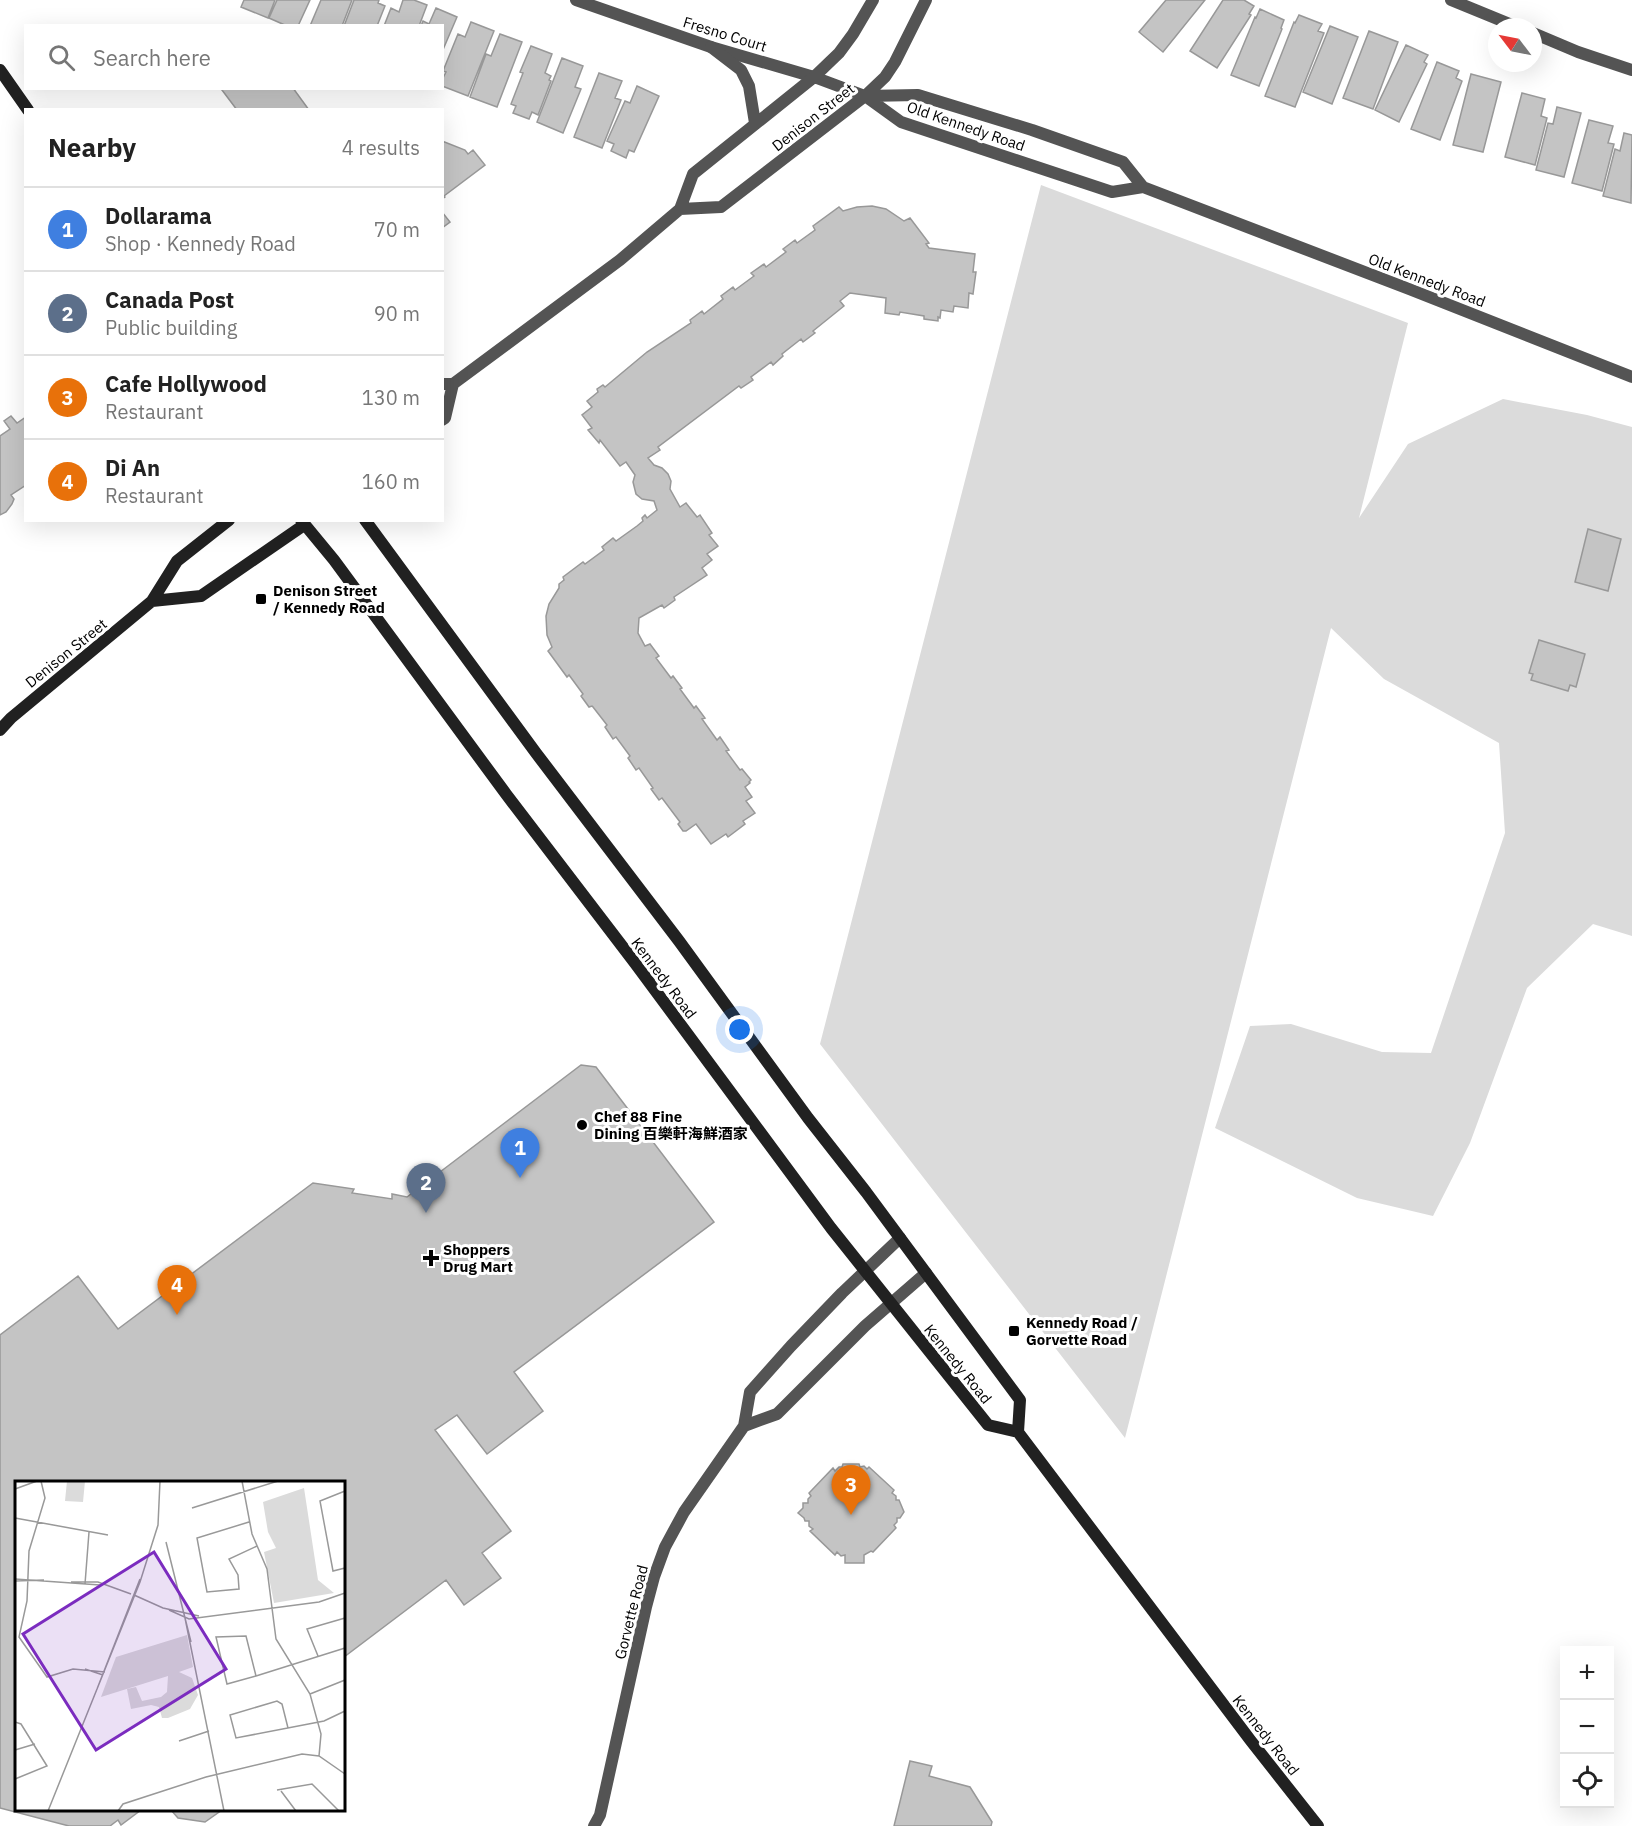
<!DOCTYPE html>
<html lang="en">
<head>
<meta charset="utf-8">
<style>
	:root { --surface:#fff; --page:#f6f6f6; --text:#222; --muted:#767676; --line:#e0e0e0; --accent:#2563eb }
	body { margin:0; font-family:"IBM Plex Sans","Noto Sans SC",sans-serif; background:var(--page); color:var(--text) }
	.controls { position:absolute; right:18px; bottom:18px; display:grid; overflow:hidden; border-radius:0px; box-shadow:0 6px 24px #0002 }
	.controls button { width:54px; height:54px; display:grid; place-items:center; padding:0; border:0; border-bottom:2px solid var(--line); background:var(--surface); color:var(--text); font:30px sans-serif }
	.compass { position:absolute; left:1488px; top:18px; width:54px; height:54px; border-radius:50%; background:var(--surface); box-shadow:0 6px 24px #0002; rotate:302deg }
	.you { position:absolute; left:740px; top:1030px; width:21px; height:21px; margin:-15px; border:4px solid #fff; border-radius:50%; background:#1a73e8; box-shadow:0 0 0 9px #1a73e833 }
	.badge { display:grid; place-items:center; width:39px; height:39px; border-radius:50%; background:var(--accent); color:#fff; font-size:20px; font-weight:700 }
	.pin { position:absolute; translate:-50% -50px; filter:drop-shadow(0 2px 3px #0008) }
	.pin::after { content:''; position:absolute; top:32px; width:21px; height:18px; background:inherit; clip-path:polygon(0 0,100% 0,50% 100%) }
	.list { margin:0; padding:0; list-style:none }
	h2 { display:flex; justify-content:space-between; align-items:center; height:78px; margin:0; padding:0 24px; font-size:26px }
	h2 small { font-size:20px; font-weight:400; color:var(--muted) }
	.list li { display:grid; grid-template-columns:39px 1fr auto; gap:18px; align-items:center; box-sizing:border-box; height:84px; padding:0 24px; border-top:2px solid var(--line) }
	.list b { display:block; font-size:22px; white-space:nowrap }
	.list p { margin:0; font-size:20px; white-space:nowrap; color:var(--muted) }
	.list em { font-size:20px; font-style:normal; color:var(--muted) }
	.icon { flex:none; width:33px; height:33px; fill:none; stroke:currentColor; stroke-width:2; stroke-linecap:round; stroke-linejoin:round }
	.map { position:relative; flex:none; width:1632px; height:1826px; overflow:hidden }
	.search { position:absolute; background:var(--surface); box-shadow:0 6px 24px #0002; left:24px; top:24px; width:420px; height:66px; display:flex; align-items:center; gap:15px; box-sizing:border-box; padding:0 21px; border-radius:0px; color:var(--muted); font-size:22px }
	.panel { position:absolute; background:var(--surface); box-shadow:0 6px 24px #0002; left:24px; top:108px; width:420px; height:414px; border-radius:0px }
	.map>svg:first-child { display:block }
</style>
</head>
<body>
<div class="map">
<svg width="1632" height="1826" viewBox="0 0 1632 1826">
	<rect width="100%" height="100%" fill="#fff"/>
	<path fill="#dbdbdb" d="M1041,185l367,138 -49,195 49,-74 95,-45 84,16 45,12v509l-39,-12 -66,64 -57,155 -37,73 -76,-18 -142,-70 35,-102 41,-2 91,28 49,1 74,-220 -6,-90 -115,-64 -53,-51 -206,810 -305,-394z"/>
	<path fill="#c4c4c4" stroke="#989898" stroke-width="1.5" d="M244,0h31l-7,18 -27,-11z
		M277,0h33l-12,26h-11l-18,-8z
		M321,0h31l-10,26h-32z
		M354,0h25l-1,3 7,3 -8,20h-33z
		M403,0h11l13,5 -8,21h-35l7,-18 8,4z
		M1166,0h39l-42,52 -24,-20z
		M1223,0h21l10,6 -5,8 2,1 -34,53 -27,-17z
		M436,8l21,9 -15,35v-26h-21l2,-5 6,3z
		M1260,9l24,11 -3,8 1,1 -23,57 -28,-11 24,-58 1,1z
		M1299,15l23,9 -4,7 6,2 -29,74 -30,-11 29,-74 1,1z
		M471,22l23,9 -26,65 -26,-10v-6l4,-8 -3,-1 15,-37 7,3z
		M1330,26l28,11 -26,67 -29,-12z
		M1369,31l29,11 -25,67 -30,-11z
		M500,34l22,8 -25,65 -27,-10 16,-43 5,2z
		M1406,45l22,10 -4,7 3,2 -28,58 -24,-12z
		M531,46l21,8 -7,19 6,3 -2,4 2,1 -13,34 -6,-3 -3,7 -16,-6 3,-7 -5,-2 12,-31 -3,-1z
		M562,58l21,8 -8,21 6,2 -18,44 -26,-11z
		M1437,62l22,9 -3,7 6,3 -22,59 -29,-11z
		M599,73l23,8 -7,17 6,2 -19,48 -28,-11z
		M1471,74l30,8 -18,70 -30,-7z
		M637,86l22,10 -25,56 -5,-2 -3,8 -15,-7 3,-7 -7,-3 18,-40 5,2z
		M224,88h69l16,22h-72l-15,-20z
		M1522,93l23,6 -4,17 6,2 -12,47 -30,-8z
		M1557,107l24,6 -17,64 -28,-7 12,-47 5,1z
		M1589,120l24,6 -5,17 6,1 -12,47 -30,-8z
		M1624,133l8,2 -1,68 -28,-7 12,-47 5,2z
		M442,141l23,9 3,4 5,-4 12,15 -41,31 1,1 -3,2z
		M872,206l14,3 18,12 6,-3 19,25 -3,1 3,4 46,6 -2,18h3l-3,22 -4,-1 -1,15 -14,-2 -1,6 -12,-2 -1,8 -2,-1v4l-14,-2v-3l-24,-4 -1,3 -14,-2 1,-15 -36,-5 -10,8 4,5 -31,25 2,2 -12,9 -2,-3 -19,15 1,2 -10,9 -2,-3 -20,15 2,3 -12,8 -2,-2 -81,61 2,3 -12,8 6,7 8,3 6,6 3,7 -1,8 10,18 6,-4 11,14 3,-2 12,18 -3,2 9,11 -11,8 5,6 -10,8 5,7 -33,22 1,3 -11,8 -2,-3 -23,13 -1,15 7,13 5,-2 9,12 -3,2 15,20 2,-2 9,12 -2,1 14,19 2,-2 9,12 -3,1 15,21 3,-3 9,13 -3,1 14,19 2,-1 9,11 -2,2 1,1 -5,4 7,10 -6,4 9,12 -12,8 2,3 -17,13 -2,-3 -15,10 -15,-20 -10,7h-3l-5,-7 2,-2 -18,-24 -3,2 -8,-11 2,-1 -14,-20 -3,2 -8,-12 2,-2 -14,-19 -3,2 -8,-12 2,-2 -14,-18 -1,-1 -3,1 -8,-11 2,-2 -14,-19 -2,2 -19,-26 4,-4 -5,-12 -1,-19 3,-12 10,-16v-4l5,-4 -1,-3 20,-15 2,2 19,-14 -2,-3 11,-9 3,3 21,-15 6,-5 -1,-3 3,-3 2,3 10,-8 -3,-9 -12,-2 -6,-5 -3,-12 2,-7 -9,-13 -6,4 -20,-26 -1,3 -11,-13 4,-2 -10,-13 10,-8 -5,-6 11,-9 -1,-3 6,-4 2,2 42,-35 44,-29 -1,-3 12,-9 2,3 19,-15 -2,-3 12,-9 2,3 19,-14 -3,-3 13,-9 2,3 20,-15 -3,-3 12,-9 2,3 18,-13 -2,-4 26,-19 4,4 14,-4z
		M442,212l8,10 -8,6z
		M11,416l6,7 9,-6v68l-15,10 3,4 -2,5 -6,8 -6,3v-79l10,-7 -6,-8z
		M1588,529l33,10 -13,52 -33,-9z
		M1539,640l46,14 -9,33 -6,-2 -2,6 -37,-11 2,-6 -4,-1z
		M581,1065l15,2 118,155 -200,150 29,39 -56,43 -30,-39 -22,15 76,101 -29,22 19,25 -37,27 -18,-25 -102,77v-175h-328v328h125l-20,15 -3,-5 -8,6h-41l-69,-18v-473l78,-59 40,53 195,-146 41,6 -2,4 40,6v-5l15,3z
		M843,1464h16l1,3 4,-1 3,3 2,-2 25,23 -2,3 4,3v4h3l5,12 -4,6h-3v4l-3,3 2,3 -23,24 -2,-1 -7,4v8h-19v-8l-4,1 -4,-4 -2,3 -25,-24 3,-2 -4,-3v-5h-4l-1,-3 -6,-5 5,-5v-5h5v-4l3,-3 -2,-3 24,-25 2,3 4,-4h3z
		M910,1761l22,5 -3,10 41,11 22,35 -1,4h-97z
		M171,1810h51l-17,12 -27,-4z"/>
	<g fill="none" stroke-linecap="round" stroke-linejoin="round">
		<path stroke="#545454" stroke-width="12" d="M576,0l135,47 103,30
			M1451,0l66,27
			M1533,33l45,19 54,18
			M744,1426l33,-12 88,-88 61,-53
			M594,1826l6,-11 46,-208 8,-30 11,-30 19,-35 60,-86 6,-34 41,-46 51,-53 58,-55"/>
		<path stroke="#545454" stroke-width="12" d="M711,47l30,23 8,16 6,37
			M814,77l51,19 36,26 211,70 31,-5 266,102 223,88
			M865,96l53,-1 114,35 91,32 20,25
			M680,209l41,-2 144,-111 20,-19 10,-15 31,-62
			M442,384h11l167,-124 60,-51 13,-35 121,-97 25,-24 14,-19 20,-34
			M442,420l3,-2 8,-34"/>
		<path stroke="#212121" stroke-width="12" d="M0,70l28,40
			M301,520l33,40 172,234 129,169 196,265 157,197 30,7 233,309 67,85
			M365,520l171,233 143,188 129,177 58,74 154,208 -2,32
			M152,601l49,-5 103,-71
			M0,730l11,-12 141,-117 25,-40 52,-41"/>
	</g>
	<g fill="#000" stroke="#fff" stroke-width="2">
		<rect x="255" y="593" width="12" height="12" rx="3"/>
		<circle cx="582" cy="1125" r="6"/>
		<path d="M428 1249h6v6h6v6h-6v6h-6v-6h-6v-6h6z"/>
		<rect x="1008" y="1325" width="12" height="12" rx="3"/>
	</g>
	<g text-anchor="middle" dominant-baseline="central" stroke-width="6" stroke-linejoin="round" paint-order="stroke">
		<g font-size="15" fill="#000" stroke="#fff">
			<text transform="translate(725 34) rotate(17)">Fresno Court</text>
			<text transform="translate(813 117) rotate(-38)">Denison Street</text>
			<text transform="translate(966 126) rotate(19)">Old Kennedy Road</text>
			<text transform="translate(1427 280) rotate(21)">Old Kennedy Road</text>
			<text transform="translate(66 653) rotate(-39)">Denison Street</text>
			<text transform="translate(664 978) rotate(53)">Kennedy Road</text>
			<text transform="translate(958 1364) rotate(51)">Kennedy Road</text>
			<text transform="translate(631 1612) rotate(-76)">Gorvette Road</text>
			<text transform="translate(1266 1735) rotate(52)">Kennedy Road</text>
		</g>
		<g font-size="15" font-weight="bold" fill="#000" stroke="#fff" text-anchor="start">
			<text x="273" y="590">Denison Street<tspan x="273" dy="17">/ Kennedy Road</tspan></text>
			<text x="594" y="1116">Chef 88 Fine<tspan x="594" dy="17">Dining 百樂軒海鮮酒家</tspan></text>
			<text x="443" y="1249">Shoppers<tspan x="443" dy="17">Drug Mart</tspan></text>
			<text x="1026" y="1322">Kennedy Road /<tspan x="1026" dy="17">Gorvette Road</tspan></text>
		</g>
	</g>
	<g transform="translate(15 1481)">
		<rect width="330" height="330" fill="#fff"/>
		<path d="M52,0h18l-2,21 -18,-1zM289,7l14,92 16,13 -60,10 -10,-51 12,-4 -8,-16 -5,-30zM172,154l6,32 -14,5 13,6 6,17 -8,14 -22,9h-6l-3,-11 -8,-2 -20,4 -4,-20 9,-2 6,14 19,-4 6,-5 1,-16 -67,21 15,-40z" fill="#dbdbdb"/>
		<path fill="none" stroke="#999" stroke-width="1.5" d="M26,0l4,17 -16,53 -2,50 -8,36 28,40 26,-8 32,3M227,0l10,53 15,35 9,70 34,55 11,40 -2,22M0,8l22,-8M330,10l-25,10 13,70 12,-3M177,27l86,-27M0,37l93,17M234,41l-52,16 10,54 32,-3 -1,-14 -9,-16 28,-13M151,61l25,100M0,98l85,6M0,100l29,-1M56,101h27l33,12M70,103l4,-52M119,114l29,13 36,8M154,129l20,9 130,-17 26,-9M170,137l39,193M303,175l-11,-27 38,-11M70,188l18,6M241,195l-10,-40 -30,1 11,47 29,-8 89,-28M82,208l43,-110M295,213l35,-14M0,241l6,2 26,42 -32,13M273,247l-6,-24 -5,-3 -47,14 6,23 88,-17 21,-10M164,260l30,-10M0,269l20,-6M262,309l35,-6 27,27M266,310l15,20M33,330l92,-229 18,-57 2,-44M103,330l5,-7 83,-27 96,-23 17,2 26,18"/>
		<path fill="#7b2cbf" fill-opacity="0.15" stroke="#7b2cbf" stroke-width="3" d="M139,71l72,117 -130,81 -73,-116z"/>
		<rect width="330" height="330" fill="none" stroke="#000" stroke-width="3"/>
	</g>
</svg>
<div class="controls">
<button>+</button>
<button>−</button>
<button><svg class="icon" aria-label="locate" viewBox="0 0 24 24"><circle cx="12" cy="12" r="6"/><path d="M12 2v4M12 18v4M2 12h4M18 12h4"/></svg></button>
</div>
<svg class="compass" viewBox="-18 -18 36 36"><path d="M0-13l5 13h-10z" fill="#e53935"/><path d="M0 13l5-13h-10z" fill="#767676"/></svg>
<div class="you"></div>
<div class="pin badge" style="left:520px;top:1178px;background:#3f7fe0">1</div>
<div class="pin badge" style="left:426px;top:1213px;background:#5c6f8a">2</div>
<div class="pin badge" style="left:851px;top:1515px;background:#e8710a">3</div>
<div class="pin badge" style="left:177px;top:1315px;background:#e8710a">4</div>
<div class="search"><svg class="icon" aria-label="search" viewBox="0 0 24 24"><circle cx="10" cy="10" r="6"/><path d="M15 15l6 6"/></svg>Search here</div>
<section class="panel">
<h2>Nearby<small>4 results</small></h2>
<ul class="list">
<li><span class="badge" style="background:#3f7fe0">1</span><div><b>Dollarama</b><p>Shop · Kennedy Road</p></div><em>70 m</em></li>
<li><span class="badge" style="background:#5c6f8a">2</span><div><b>Canada Post</b><p>Public building</p></div><em>90 m</em></li>
<li><span class="badge" style="background:#e8710a">3</span><div><b>Cafe Hollywood</b><p>Restaurant</p></div><em>130 m</em></li>
<li><span class="badge" style="background:#e8710a">4</span><div><b>Di An</b><p>Restaurant</p></div><em>160 m</em></li>
</ul>
</section>
</div>
</body>
</html>
